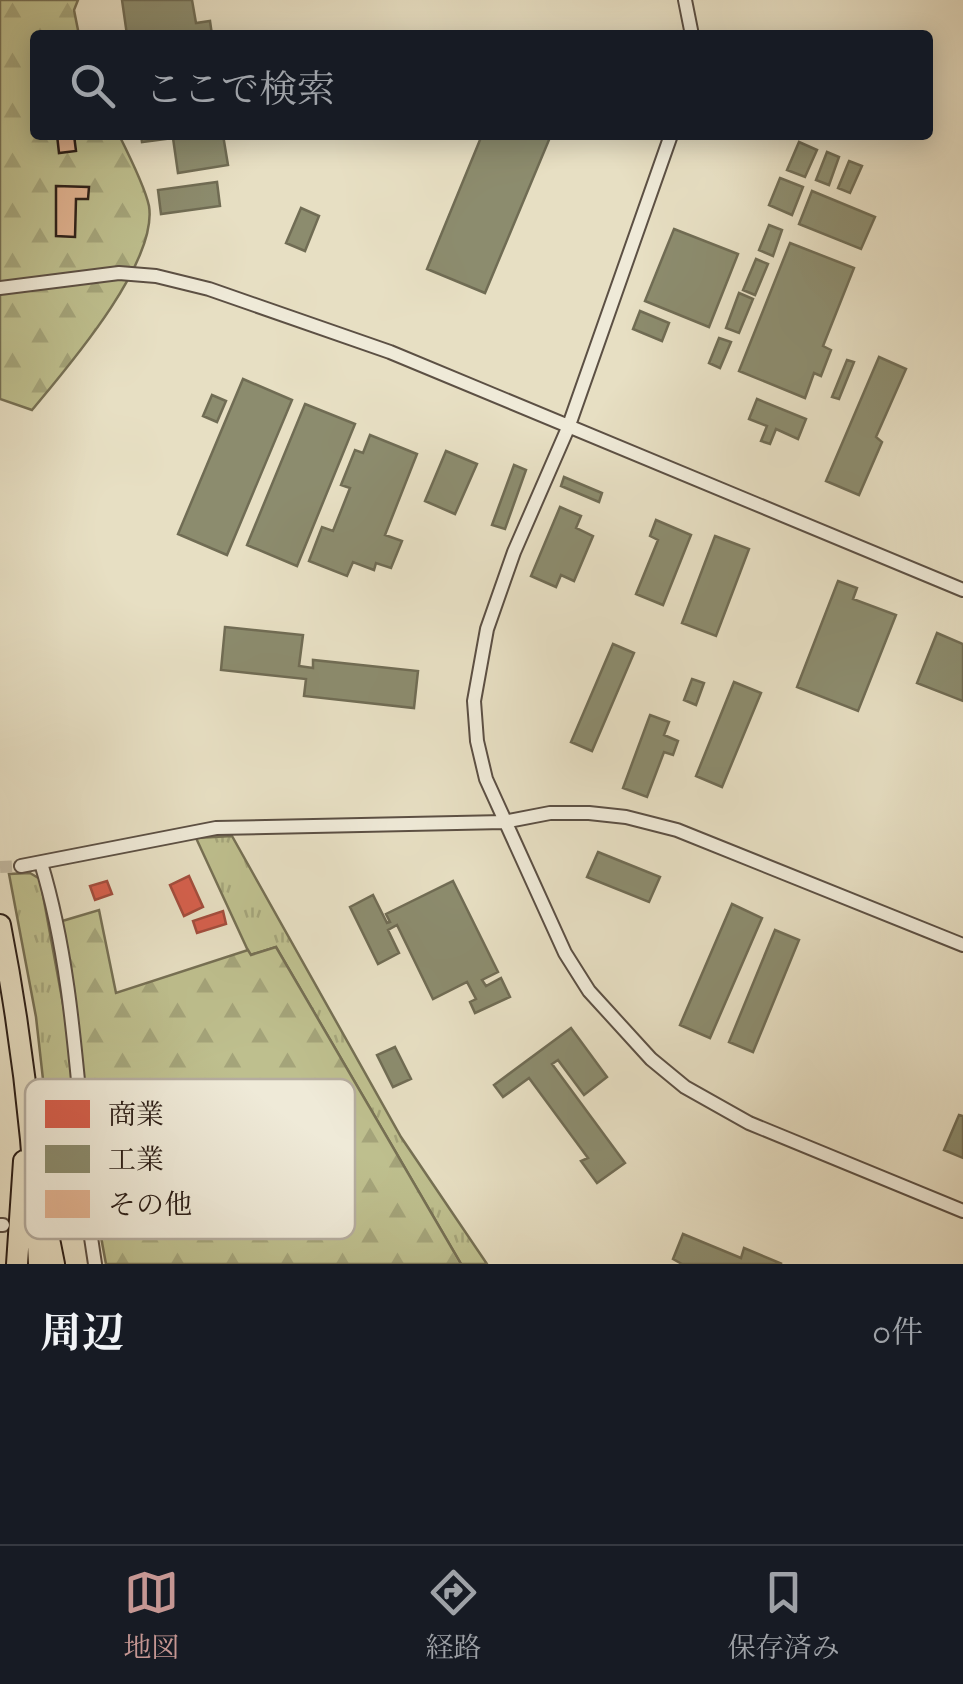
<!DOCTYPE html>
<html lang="ja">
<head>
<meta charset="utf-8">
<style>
	:root { --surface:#171b24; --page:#20242c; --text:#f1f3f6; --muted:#9ea1a6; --line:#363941; --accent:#c59692 }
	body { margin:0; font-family:"IM FELL Great Primer","Noto Serif JP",serif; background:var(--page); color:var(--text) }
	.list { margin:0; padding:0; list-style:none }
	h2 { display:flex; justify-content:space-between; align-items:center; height:130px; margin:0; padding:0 40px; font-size:42px }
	h2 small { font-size:32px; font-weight:400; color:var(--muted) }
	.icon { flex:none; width:55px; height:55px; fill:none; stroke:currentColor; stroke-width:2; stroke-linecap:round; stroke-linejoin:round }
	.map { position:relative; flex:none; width:963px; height:1264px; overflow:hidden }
	.search { position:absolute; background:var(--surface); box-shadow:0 5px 25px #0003; left:30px; right:30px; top:30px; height:110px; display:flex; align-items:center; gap:25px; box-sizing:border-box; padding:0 35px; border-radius:10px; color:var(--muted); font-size:38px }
	.sheet { height:280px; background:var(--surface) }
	nav { display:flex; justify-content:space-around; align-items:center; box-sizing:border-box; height:140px; border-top:2px solid var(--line); background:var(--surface); font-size:28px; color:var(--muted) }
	nav a { display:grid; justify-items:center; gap:5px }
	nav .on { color:var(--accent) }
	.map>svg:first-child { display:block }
</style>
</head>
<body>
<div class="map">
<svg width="963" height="1264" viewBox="0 0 963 1264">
	<defs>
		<pattern id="grass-tufts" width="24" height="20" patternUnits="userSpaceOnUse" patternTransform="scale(2.5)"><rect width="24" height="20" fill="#bebf8e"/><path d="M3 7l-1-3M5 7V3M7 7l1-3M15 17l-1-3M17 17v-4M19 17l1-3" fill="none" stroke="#a4a47a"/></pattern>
		<pattern id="forest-firs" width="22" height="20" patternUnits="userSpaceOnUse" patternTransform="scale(2.5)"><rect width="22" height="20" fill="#bebf8e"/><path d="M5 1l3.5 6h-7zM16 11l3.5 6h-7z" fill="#a4a47a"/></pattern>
	</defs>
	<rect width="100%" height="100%" fill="#e7dfc3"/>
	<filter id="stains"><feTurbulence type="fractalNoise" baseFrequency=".002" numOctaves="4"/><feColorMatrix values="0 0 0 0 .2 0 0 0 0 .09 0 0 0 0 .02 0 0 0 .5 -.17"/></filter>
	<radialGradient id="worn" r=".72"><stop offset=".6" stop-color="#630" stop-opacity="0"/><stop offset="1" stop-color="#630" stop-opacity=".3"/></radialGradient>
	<path fill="url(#grass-tufts)" stroke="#767054" stroke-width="2.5" d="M232,836l169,301 86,127h-26l-185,-317 -26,8 -54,-117z
		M30,873l10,6 32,174v61l13,94 -6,8 -21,-3 -22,-196 -27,-143z"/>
	<path fill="url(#forest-firs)" stroke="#767054" stroke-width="2.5" d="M0,0h78l-4,10 5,25h-44v100h84c9,18 26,52 30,71 9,57 -82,162 -117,204l-32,-11z
		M99,910l17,83 132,-43 3,5 25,-8 185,317h-355l-15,-81 -32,-261z"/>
	<path fill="#d6604d" stroke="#a34d3d" stroke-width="2.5" d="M189,876l14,31 -19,9 -14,-31z
		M107,881l5,13 -17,6 -5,-14z
		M223,911l3,13 -29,9 -4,-12z"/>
	<path fill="#8c8c6e" stroke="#706c54" stroke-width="2.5" d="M122,0h70l4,23 14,-2 2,14h-85z
		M141,135h82l5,30 -50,8 -5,-35 -31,4z
		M482,135h69l-66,158 -58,-24z
		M799,142l18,8 -12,27 -18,-7z
		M827,152l12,5 -10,28 -13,-5z
		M849,161l13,5 -12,27 -12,-5z
		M780,178l23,9 -11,28 -23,-10z
		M217,182l3,24 -59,8 -3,-24z
		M812,191l63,26 -14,32 -62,-25z
		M301,208l18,8 -14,35 -19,-8z
		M769,225l13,5 -9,26 -14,-6z
		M674,229l64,25 -29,73 -64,-26z
		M790,243l64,25 -31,78 8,4 -10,26 -7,-3 -9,25 -66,-27z
		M756,259l12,5 -13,31 -12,-5z
		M739,293l14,6 -14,34 -13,-5z
		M640,311l29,12 -7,18 -29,-12z
		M719,338l12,4 -11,26 -11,-5z
		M879,357l27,12 -30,68 6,5 -23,53 -33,-14z
		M847,360l7,2 -15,37 -7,-2z
		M243,379l49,21 -65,155 -49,-21z
		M212,395l14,6 -9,21 -14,-6z
		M757,399l49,20 -8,20 -22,-10 -6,15 -9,-3 6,-15 -18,-7z
		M305,404l50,20 -58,142 -50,-21z
		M370,435l47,19 -32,81 17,6 -11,27 -15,-5 -2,7 -21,-8 -6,14 -38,-15 13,-34 11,4 17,-43 -9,-3 14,-35 8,3z
		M446,451l31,13 -22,50 -30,-13z
		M514,465l12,5 -21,59 -13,-4z
		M564,477l38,16 -3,9 -38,-16z
		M560,507l21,9 -5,12 17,8 -19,45 -13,-6 -5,12 -25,-11z
		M656,520l35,15 -28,70 -27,-11 22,-54 -8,-4z
		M715,536l34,13 -33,87 -34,-13z
		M838,581l19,7 -4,11 43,16 -38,96 -61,-24z
		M225,627l78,8 -4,31 14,2v-8l105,11 -4,37 -110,-12 2,-17 -85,-9z
		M937,633l26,11v57l-46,-18z
		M613,644l21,9 -42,98 -21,-9z
		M692,679l12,4 -8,22 -12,-5z
		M734,682l27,11 -39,94 -26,-11z
		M650,715l19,7 -5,13 14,6 -5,14 -9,-3 -17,45 -24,-9z
		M598,852l62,25 -11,25 -62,-25z
		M453,881l45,91 -16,8 4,6 15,-8 9,19 -35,16 -5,-11 6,-3 -9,-17 -34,17 -36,-74 -9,5 11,23 -21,11 -28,-57 23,-12 14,28 3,-1 -4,-8z
		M732,904l30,14 -52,120 -30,-13z
		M775,930l24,10 -46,112 -24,-10z
		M571,1028l36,49 -23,18 -26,-35 -6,4 73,99 -28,20 -16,-22 7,-3 -59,-80 -26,19 -9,-12z
		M395,1047l16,32 -18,8 -16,-32z
		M959,1115l4,1v42l-19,-8z
		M683,1234l58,24 3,-10 38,16h-100l-9,-5z"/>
	<path fill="#e1b391" stroke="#2d2019" stroke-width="2.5" d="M57,135h17l2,16 -17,2z
		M56,186l33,1 -1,12h-12l-1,38 -19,-1z"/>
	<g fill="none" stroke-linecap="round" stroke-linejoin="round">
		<path stroke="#c2b9a1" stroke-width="12" stroke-dasharray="12 6" stroke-linecap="butt" d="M0,867l21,-1"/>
		<defs>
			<path id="minor" d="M685,0l7,35
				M671,135l-103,293 -54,124 -27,77 -13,72 3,40 9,38 79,174 24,38 62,68 34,28 64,36 214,88
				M0,288l119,-15 37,3 53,13 181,63 573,238
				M41,863c34,112 36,233 50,348l-4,15
				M21,866l195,-38 288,-6 46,-9h39l37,4 51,13 286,115
				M62,1222h21l7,9 5,33
				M0,1225h3"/>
			<path id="highway" d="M0,925c22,112 35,225 39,339
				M47,1229l7,35
				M17,1264l7,-103"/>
		</defs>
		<use href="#minor" stroke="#5c5044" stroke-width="16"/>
		<use href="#highway" stroke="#2d2019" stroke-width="24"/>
		<use href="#minor" stroke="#efead8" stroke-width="12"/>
		<use href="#highway" stroke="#e7dfc3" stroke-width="20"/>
	</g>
	<rect x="25" y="1079" width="330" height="160" rx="15" fill="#efead8" stroke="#b5ad9f" stroke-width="2.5"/>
	<rect x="45" y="1100" width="45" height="28" fill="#d6604d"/>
	<rect x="45" y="1145" width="45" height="28" fill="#8c8c6e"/>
	<rect x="45" y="1190" width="45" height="28" fill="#e1b391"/>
	<g font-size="28" fill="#2d2019">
		<text x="108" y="1124">商業</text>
		<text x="108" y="1169">工業</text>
		<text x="108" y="1214">その他</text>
	</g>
	<rect width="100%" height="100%" filter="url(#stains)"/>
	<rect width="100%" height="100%" fill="url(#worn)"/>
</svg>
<div class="search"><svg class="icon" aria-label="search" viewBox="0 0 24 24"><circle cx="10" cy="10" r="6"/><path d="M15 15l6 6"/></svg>ここで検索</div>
</div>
<section class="sheet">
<h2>周辺<small>0件</small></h2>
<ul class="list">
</ul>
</section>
<nav>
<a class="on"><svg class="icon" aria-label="map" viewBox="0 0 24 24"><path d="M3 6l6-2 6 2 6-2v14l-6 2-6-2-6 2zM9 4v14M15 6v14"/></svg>地図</a>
<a><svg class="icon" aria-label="directions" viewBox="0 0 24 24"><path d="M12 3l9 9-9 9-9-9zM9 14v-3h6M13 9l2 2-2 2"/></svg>経路</a>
<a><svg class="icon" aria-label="saved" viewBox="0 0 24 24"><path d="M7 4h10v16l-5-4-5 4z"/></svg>保存済み</a>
</nav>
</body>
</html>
